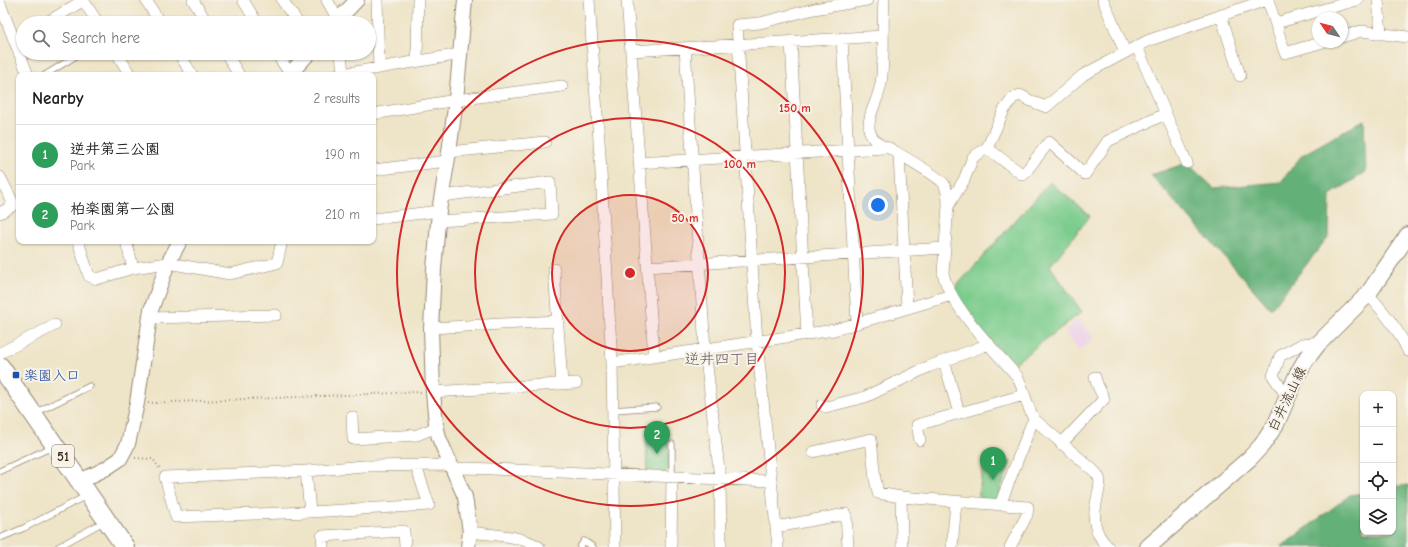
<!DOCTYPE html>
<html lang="en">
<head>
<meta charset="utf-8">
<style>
	:root { --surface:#fff; --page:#f6f6f6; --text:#202124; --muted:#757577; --line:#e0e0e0; --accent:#1f6fb2 }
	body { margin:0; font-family:"Comic Neue","Klee One",sans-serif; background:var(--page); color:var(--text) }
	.controls { position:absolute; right:12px; bottom:12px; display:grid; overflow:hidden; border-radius:8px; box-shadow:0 1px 3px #0004 }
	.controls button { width:36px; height:36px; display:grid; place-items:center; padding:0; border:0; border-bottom:1px solid var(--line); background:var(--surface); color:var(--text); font:20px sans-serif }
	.compass { position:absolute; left:1312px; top:12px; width:36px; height:36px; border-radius:50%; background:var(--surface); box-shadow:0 1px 3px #0004; rotate:305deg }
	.you { position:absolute; left:878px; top:205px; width:14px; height:14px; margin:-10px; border:3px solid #fff; border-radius:50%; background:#1a73e8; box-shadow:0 0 0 6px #1a73e833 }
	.badge { display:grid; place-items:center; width:26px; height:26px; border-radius:50%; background:var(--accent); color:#fff; font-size:13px; font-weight:700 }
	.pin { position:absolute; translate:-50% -33px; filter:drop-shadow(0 1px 2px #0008) }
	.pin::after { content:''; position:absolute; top:21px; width:14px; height:12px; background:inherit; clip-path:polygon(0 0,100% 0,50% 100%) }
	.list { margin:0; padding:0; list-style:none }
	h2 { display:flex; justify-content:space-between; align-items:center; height:52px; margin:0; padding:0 16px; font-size:17px }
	h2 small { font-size:13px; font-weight:400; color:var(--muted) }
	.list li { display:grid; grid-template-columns:26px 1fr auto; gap:12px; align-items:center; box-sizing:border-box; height:60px; padding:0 16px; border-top:1px solid var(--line) }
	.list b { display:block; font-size:15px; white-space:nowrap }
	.list p { margin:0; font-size:13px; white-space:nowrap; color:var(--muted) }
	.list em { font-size:13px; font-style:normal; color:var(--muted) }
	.icon { flex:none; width:22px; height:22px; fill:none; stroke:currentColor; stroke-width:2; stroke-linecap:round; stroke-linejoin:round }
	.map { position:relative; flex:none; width:1408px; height:547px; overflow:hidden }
	.search { position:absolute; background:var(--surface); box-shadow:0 1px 3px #0004; left:16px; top:16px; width:360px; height:44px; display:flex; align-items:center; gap:10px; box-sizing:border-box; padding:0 14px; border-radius:22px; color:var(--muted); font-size:15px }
	.panel { position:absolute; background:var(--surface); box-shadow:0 1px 3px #0004; left:16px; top:72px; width:360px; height:172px; border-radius:8px }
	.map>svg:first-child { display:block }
</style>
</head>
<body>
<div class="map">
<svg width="1408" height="547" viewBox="0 0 1408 547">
	<rect width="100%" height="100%" fill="#f7f3e8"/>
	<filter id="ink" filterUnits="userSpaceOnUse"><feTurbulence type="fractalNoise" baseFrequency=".025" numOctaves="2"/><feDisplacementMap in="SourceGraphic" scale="8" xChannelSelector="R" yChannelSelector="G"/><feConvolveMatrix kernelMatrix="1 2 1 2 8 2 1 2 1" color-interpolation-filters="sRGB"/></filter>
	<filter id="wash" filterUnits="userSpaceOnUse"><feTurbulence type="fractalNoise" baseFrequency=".012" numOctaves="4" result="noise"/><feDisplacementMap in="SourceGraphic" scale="16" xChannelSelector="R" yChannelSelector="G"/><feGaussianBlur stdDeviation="0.9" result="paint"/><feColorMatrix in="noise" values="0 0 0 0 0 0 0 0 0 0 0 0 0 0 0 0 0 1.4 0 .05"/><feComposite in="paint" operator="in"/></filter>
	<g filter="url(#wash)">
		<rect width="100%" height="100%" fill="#eee4c7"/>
		<path fill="#edd0e8" d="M1078,318l16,20 -15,13 -14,-19z"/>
		<path fill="#7bcc8d" stroke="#5b7b56" d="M1050,182l40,34 -40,50 32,46 -70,53 -41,-46 -19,-28z
			M668,439l1,30 -3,3 -19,-1 -1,-31z
			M985,454l26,8 -14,36 -5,3 -14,-1z"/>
		<path fill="#64b078" stroke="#506d4b" d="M1364,120l2,52 -36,23 -1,41 -58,73 -120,-134 36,-12 27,25 67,-6 21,-27z
			M1408,485v62h-127l69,-52 13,-2v39h30v-45z"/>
	</g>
	<g filter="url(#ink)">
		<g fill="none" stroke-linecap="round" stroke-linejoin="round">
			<defs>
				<path id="service" d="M45,75l36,-22
					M613,410l44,-3
					M35,413l55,-27
					M672,444v33
					M0,471l52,-24
					M0,538l24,-10 62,-32
					M58,547l47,-26
					M580,547l4,-6 9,6"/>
				<path id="minor" d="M83,0l15,23
					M146,0l14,23
					M193,0l14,23
					M243,0l14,23
					M282,0l16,23
					M327,0l11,20v3
					M377,0l2,68
					M589,0l11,155 12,208 3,184
					M627,0l27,356
					M884,0c-2,28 1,56 -3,83 -2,16 -13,30 -12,45 1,9 10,19 20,20 10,6 51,29 55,36 4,7 4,15 4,22l-5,67c6,32 52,78 74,103 8,14 9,31 18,44l58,50c2,2 5,5 6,8 2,4 0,11 -1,16 -5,22 -7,36 10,53
					M1103,0l22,52
					M1268,0l17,53 38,-11
					M1378,0l3,34
					M0,4l28,71
					M1221,15l19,61
					M46,23l38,-23
					M1276,23l81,-23
					M1342,37l19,-6 47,6
					M842,38l15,285
					M791,41l16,294
					M1137,47l50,116
					M685,48l20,301 15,129 1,69
					M631,51l252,-15
					M117,53l13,22
					M179,53l13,22
					M226,53l13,22
					M276,53l15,22
					M341,53l2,21
					M417,61l1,-61
					M337,75l124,-21
					M373,114l83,-14 106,-14
					M987,148l36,27 26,-33 36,32 23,-33 57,-27
					M449,152l96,-10
					M899,155l8,152
					M639,163l245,-15
					M373,170l74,-9
					M0,177l14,28 -14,8
					M948,206l16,-26 9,-23 14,-9 17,-38 9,-12 7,-3 11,6 15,6 37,-32 64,-34 119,-41
					M373,219l66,-8
					M438,221l114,-7 -2,-32 -108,14
					M78,241l11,35 8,3 36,-11 35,-5 62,11 47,-11 5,-22
					M126,241l7,27
					M647,267l298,-19
					M554,269l8,115
					M1368,294c15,17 31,36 40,57
					M150,318l126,-3
					M431,328l126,-7
					M0,353l55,-28
					M944,361l15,52
					M612,363l222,-33 118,-35
					M433,392l143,-9
					M1288,398l-15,-22 7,-20 22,-12 18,-2
					M822,405l4,2 39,-10 63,-30 61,-23
					M352,417l1,22 64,-4 20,-8
					M920,440l-3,-15 107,-30
					M1061,444l43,-45 -7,-15 -2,-7
					M813,452l58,-13 4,40 3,14 23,4
					M416,466l13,39 -119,7 -134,5 -11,-40 141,-6 58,-5 87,-1
					M452,469l16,-1 303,13
					M306,471l4,41
					M1000,505l31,-80 4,-5
					M776,527l70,-13 2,33
					M470,532c23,3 49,3 69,15
					M323,547l-1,-11 82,-5 1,16
					M671,547l1,-70
					M778,547l-21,-205 -20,-317 23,-2 54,-14 53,-9
					M902,547l-1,-50 127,10 -1,8 -17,32
					M952,547l4,-45"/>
				<path id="tertiary" d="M465,0l-9,100 -7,52 -10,59 -5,58 -3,59 2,64 3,32 3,14 26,59 5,35 -2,15
					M335,23l22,-23
					M289,75l20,-22
					M80,481l25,-12 15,-10 8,-15 9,-41 14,-93 17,-47 12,-22"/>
				<path id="secondary" d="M1148,547l102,-89 12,-13 14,-21 22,-51 7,-12 13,-17 50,-50 40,-59"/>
				<path id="primary" d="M0,366l125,181"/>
			</defs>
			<use href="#service" stroke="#948772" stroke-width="7"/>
			<use href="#minor" stroke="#948772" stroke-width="12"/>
			<use href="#tertiary" stroke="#948772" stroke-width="16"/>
			<use href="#secondary" stroke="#948772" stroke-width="18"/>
			<use href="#primary" stroke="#948772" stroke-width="20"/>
			<path stroke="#948772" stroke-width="2" stroke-dasharray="1 3" stroke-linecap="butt" d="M148,403l273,-11
				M135,458l18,1 6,9"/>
			<use href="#service" stroke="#fff" stroke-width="5.5"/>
			<use href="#minor" stroke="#fff" stroke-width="11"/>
			<use href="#tertiary" stroke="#fff" stroke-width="14"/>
			<use href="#secondary" stroke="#fff" stroke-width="16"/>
			<use href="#primary" stroke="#fff" stroke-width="18"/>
		</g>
	</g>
	<circle cx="630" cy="273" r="78" fill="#d62828" fill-opacity=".12"/>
	<g fill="none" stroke="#d62828" stroke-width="2">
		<circle cx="630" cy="273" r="78"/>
		<circle cx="630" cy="273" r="155"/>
		<circle cx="630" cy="273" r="233"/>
	</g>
	<rect fill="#1a4fb4" stroke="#f7f3e8" stroke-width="1.5" x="12" y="371" width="8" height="8" rx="2"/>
	<g text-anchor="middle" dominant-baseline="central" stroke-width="4" stroke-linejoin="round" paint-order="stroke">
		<rect fill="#f7f3e8" stroke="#73665b" stroke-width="1" x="52" y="445" width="22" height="22" rx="3"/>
		<g font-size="13" font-weight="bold" fill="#3b2a1e">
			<text x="63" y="456">51</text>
		</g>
		<g font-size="14" fill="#164399" stroke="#f7f3e8" text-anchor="start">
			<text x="24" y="375">楽園入口</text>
		</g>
		<g font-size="14" fill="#3b2a1e" stroke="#f7f3e8">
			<text transform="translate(1287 399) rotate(-64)">白井流山線</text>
		</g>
		<g font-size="15" fill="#6a5664" stroke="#f7f3e8">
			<text x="722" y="359">逆井四丁目</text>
		</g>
	</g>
	<circle cx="630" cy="273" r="6" fill="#d62828" stroke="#f7f3e8" stroke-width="2"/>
	<g font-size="12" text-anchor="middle" font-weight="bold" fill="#d62828" stroke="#f7f3e8" stroke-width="4" stroke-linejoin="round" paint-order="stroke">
		<text x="795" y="112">150 m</text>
		<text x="740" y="168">100 m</text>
		<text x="685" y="222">50 m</text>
	</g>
</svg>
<div class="controls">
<button>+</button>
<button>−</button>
<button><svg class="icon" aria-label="locate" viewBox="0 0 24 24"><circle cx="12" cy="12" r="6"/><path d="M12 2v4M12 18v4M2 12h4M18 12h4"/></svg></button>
<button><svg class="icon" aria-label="layers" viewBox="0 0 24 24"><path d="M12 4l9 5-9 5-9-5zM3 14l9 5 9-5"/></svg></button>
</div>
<svg class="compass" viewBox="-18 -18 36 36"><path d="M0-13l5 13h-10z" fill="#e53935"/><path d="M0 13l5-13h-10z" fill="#757577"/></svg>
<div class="you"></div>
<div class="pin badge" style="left:993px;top:480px;background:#2e9e5b">1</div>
<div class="pin badge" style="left:657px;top:454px;background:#2e9e5b">2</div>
<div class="search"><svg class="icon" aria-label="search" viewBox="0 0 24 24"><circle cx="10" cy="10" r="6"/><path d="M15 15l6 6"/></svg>Search here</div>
<section class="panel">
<h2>Nearby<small>2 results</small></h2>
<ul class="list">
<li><span class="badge" style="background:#2e9e5b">1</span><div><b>逆井第三公園</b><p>Park</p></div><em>190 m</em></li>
<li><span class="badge" style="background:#2e9e5b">2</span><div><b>柏楽園第一公園</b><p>Park</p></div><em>210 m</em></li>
</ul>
</section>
</div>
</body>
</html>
